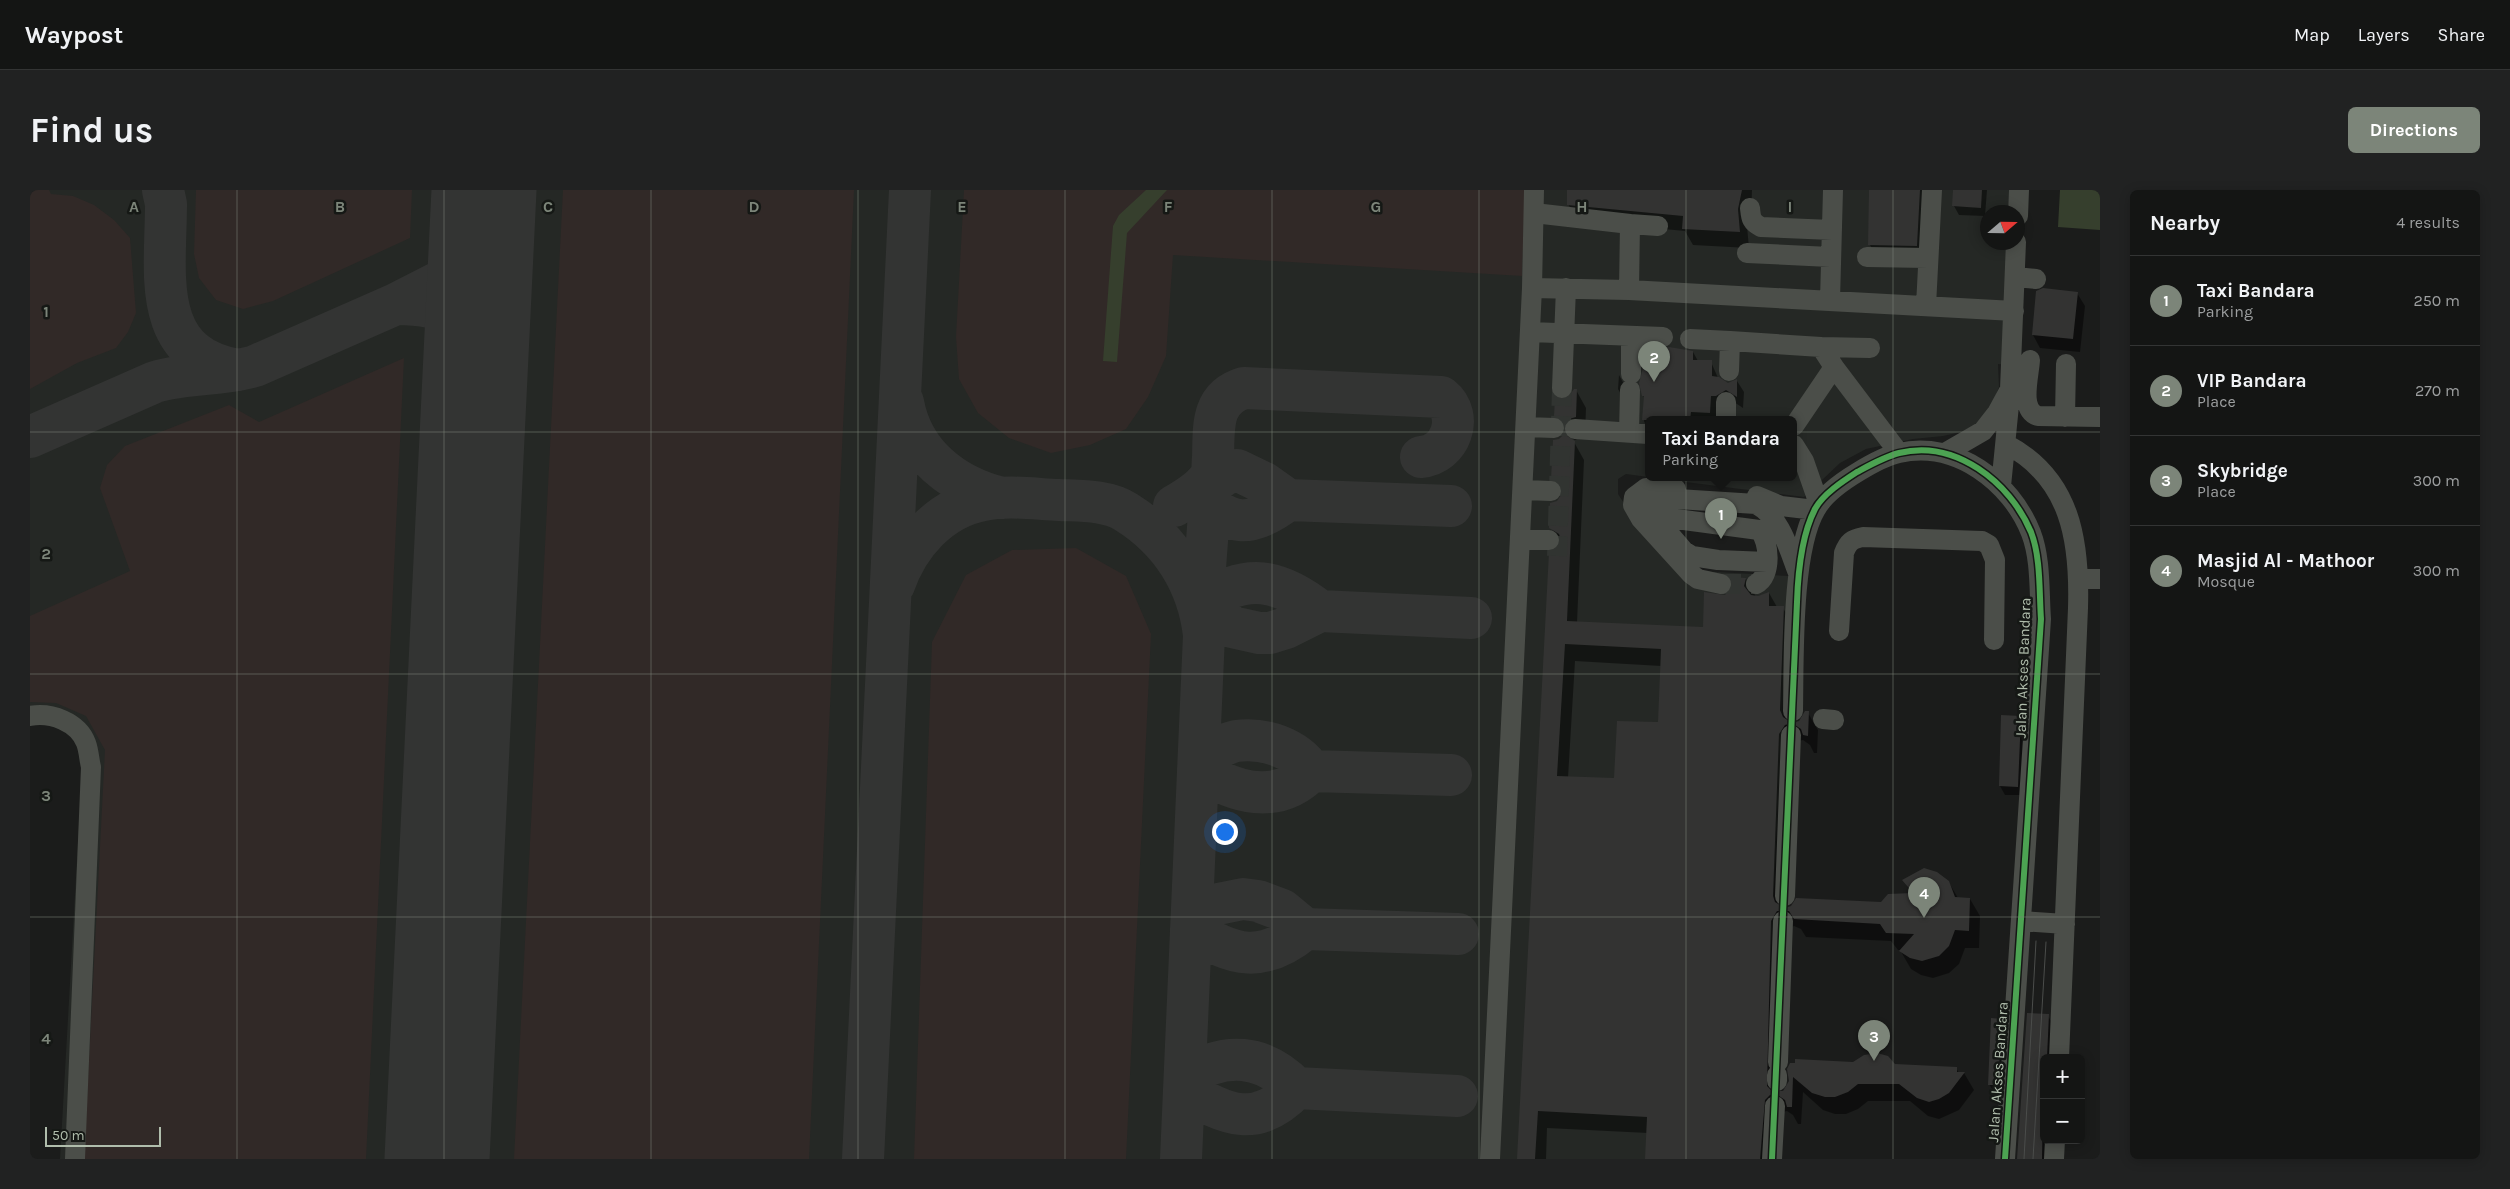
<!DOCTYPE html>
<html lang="en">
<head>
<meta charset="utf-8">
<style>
	:root { --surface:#141514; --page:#212222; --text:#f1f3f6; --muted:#9d9fa0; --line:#333434; --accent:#7c8579 }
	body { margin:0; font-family:Karla,sans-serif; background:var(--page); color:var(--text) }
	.controls { position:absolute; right:15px; bottom:15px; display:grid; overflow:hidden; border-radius:8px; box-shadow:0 2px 12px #0003 }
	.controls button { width:45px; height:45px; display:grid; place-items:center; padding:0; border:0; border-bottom:1px solid var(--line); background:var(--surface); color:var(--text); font:25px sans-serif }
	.compass { position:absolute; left:1950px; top:15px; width:45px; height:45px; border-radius:50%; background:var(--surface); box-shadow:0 2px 12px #0003; rotate:70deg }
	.scale { position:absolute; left:15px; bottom:12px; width:116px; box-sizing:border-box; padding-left:5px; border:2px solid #b0bdac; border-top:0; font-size:14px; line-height:18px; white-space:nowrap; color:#b0bdac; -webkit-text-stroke:4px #151815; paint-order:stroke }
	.you { position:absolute; left:1194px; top:641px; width:18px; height:18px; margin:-12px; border:4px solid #fff; border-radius:50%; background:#1a73e8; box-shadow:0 0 0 8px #1a73e833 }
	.badge { display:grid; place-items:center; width:32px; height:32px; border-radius:50%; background:var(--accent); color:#fff; font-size:16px; font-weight:700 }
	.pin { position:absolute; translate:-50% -41px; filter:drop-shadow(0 1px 2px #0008) }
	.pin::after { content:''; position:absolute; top:26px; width:18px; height:15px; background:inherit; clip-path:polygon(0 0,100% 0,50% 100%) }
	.popup { position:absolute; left:1615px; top:226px; width:152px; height:65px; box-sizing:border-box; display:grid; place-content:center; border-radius:8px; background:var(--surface); filter:drop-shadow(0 1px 4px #0005); font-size:16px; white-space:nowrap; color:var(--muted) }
	.popup b { font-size:19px; color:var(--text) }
	.popup::after { content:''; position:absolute; left:50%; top:100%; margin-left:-10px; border:10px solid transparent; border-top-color:var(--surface) }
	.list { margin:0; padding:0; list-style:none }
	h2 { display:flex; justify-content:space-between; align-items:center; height:65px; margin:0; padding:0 20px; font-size:21px }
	h2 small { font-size:16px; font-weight:400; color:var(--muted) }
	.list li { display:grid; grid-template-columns:32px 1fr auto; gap:15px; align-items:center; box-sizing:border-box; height:90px; padding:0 20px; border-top:1px solid var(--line) }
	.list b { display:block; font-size:19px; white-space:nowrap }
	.list p { margin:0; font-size:16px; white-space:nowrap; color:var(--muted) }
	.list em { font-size:16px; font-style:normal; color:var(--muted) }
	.map { position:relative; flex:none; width:2070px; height:969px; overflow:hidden; border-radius:8px }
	header { display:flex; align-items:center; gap:30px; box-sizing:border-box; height:70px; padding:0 25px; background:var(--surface); border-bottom:1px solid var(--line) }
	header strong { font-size:24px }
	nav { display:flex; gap:28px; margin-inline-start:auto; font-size:18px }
	.intro { display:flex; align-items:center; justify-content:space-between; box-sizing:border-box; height:120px; padding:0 30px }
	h1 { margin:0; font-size:35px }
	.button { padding:12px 22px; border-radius:8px; background:var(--accent); color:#fff; font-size:18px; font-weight:700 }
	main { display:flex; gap:30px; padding:0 30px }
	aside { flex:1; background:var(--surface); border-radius:8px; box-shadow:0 2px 12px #0003 }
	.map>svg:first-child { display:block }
</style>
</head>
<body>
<header>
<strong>Waypost</strong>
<nav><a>Map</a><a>Layers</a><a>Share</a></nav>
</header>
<div class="intro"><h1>Find us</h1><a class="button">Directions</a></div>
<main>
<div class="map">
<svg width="2070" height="969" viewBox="0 0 2070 969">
	<rect width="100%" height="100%" fill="#1b1c1b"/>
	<path fill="#252825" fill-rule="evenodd" d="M0,0h1996l-11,176 -17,-2 1,23 -8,20 -10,15 -20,10 -18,4 -30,3 -47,10 -26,14 -36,34 -150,-19h140v-58h-146v57l-22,-3 -8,5v15l17,26 45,50 109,6 -28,583h-1701l23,-405 -13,-20 -29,-16 -11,2zM1958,22h30v30h-30z"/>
	<path fill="#312927" d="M0,0h19l2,4 22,2 21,9 20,15 16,18 6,75 -8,19 -12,16 -39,15 -47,26z
		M166,0h216l-2,48 -137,63 -30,8 -27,-9 -17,-22 -5,-24z
		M533,0h291l-45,969h-295z
		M934,0h561l-3,86 -349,-21 -7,101 -18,41 -22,32 -36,16 -39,8 -42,-15 -31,-25 -19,-34 -3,-42z
		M374,168l-38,801h-282l21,-409 -19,-34 -30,-13 -26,-1v-86l100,-45 -30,-83 7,-23 18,-19 104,-41 30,17z
		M1046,358l50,28 25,58 -25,525h-212l18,-517 34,-67 46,-25z"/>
	<path fill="#363f2d" d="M1116,0h21l-40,43 -10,129 -14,-1 10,-135 6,-11z
		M2030,0h40v40l-42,-3z"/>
	<path fill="#0007" fill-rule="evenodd" d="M1538,0h184l-1,27 -4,9 2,22 -56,-3 -8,-14 -107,-10 -10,-17z
		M1840,0h67l-10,73 -47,-1 -10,-17z
		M1925,0h32l-2,26 -26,-1 -5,-9z
		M2047,103l8,13 -5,46 -40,-4 -7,-13z
		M1663,162l5,9 13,1 7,16 10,6 9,-3 7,11 -1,16 -9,-6 -17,18h-69v10l-4,-9 1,-22 -2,-4 5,-25z
		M1589,185l7,13 -1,13 -7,-12z
		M1546,200l10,18 -1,27 -10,5 -9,-6 -11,-18 6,-15 7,-1z
		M1544,252l10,18 -7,163 127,6 22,-33 20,-17 10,18 13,-4 8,14 6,1 10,17 -3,98 10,-1 8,-9 10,17 -1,23h-3l-4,-8 -7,-5 -8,2 -6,10 -6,156 98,-4 31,-9 -8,-15 44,1 10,17 12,1 10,17 -1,32h-14l-6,16 -10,9 -16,5 -12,-3 -10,-6 -11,-19h-2l-7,-9 -85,-4 -5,-8 -7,-3 -11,6 -6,154 -3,7 10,-1 6,-10 -1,-13 106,-3 61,2 3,5h5l10,17 -15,20 -20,9 -11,-3 -18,-15h-42l-10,8 -12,5h-11l-12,-4 -20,-18 -2,32h-3l-5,-9 -6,-4 -8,2 -8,46h-124l1,-26 -101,-5 -1,31h-27l37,-608 4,-7 -9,-16 7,-26 4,-7 -9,-16zM1545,471l86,5 -2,58 -44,56 -47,-2z
		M1972,526l18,1 5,8 -3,70h-17l-5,-9z
		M2018,826l8,13 -1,29h-11v82h8l-1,19h-33z
		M1972,830l10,18 -12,64 -11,-18z"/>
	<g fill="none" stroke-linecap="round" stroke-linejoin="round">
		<path stroke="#333433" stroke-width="42" d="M133,0l3,14c0,69 -17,151 72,166
			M366,114c64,1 70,16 79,75
			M873,212c9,52 50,84 99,96
			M0,247l125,-55c33,-10 67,-6 100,-16l141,-62 47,-24 20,-18 7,-9 13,-41
			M1169,304c30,34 53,34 89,6
			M1162,309l32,-24 13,-5 27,13 24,17 163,6
			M1144,316c12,-7 32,-19 38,-33 1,-4 0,-10 1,-15 1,-29 -3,-60 31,-70l197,9c24,19 9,58 -20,60
			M864,395c14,-41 46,-77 89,-85 25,-5 51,-1 76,0 22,1 48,0 67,12 45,28 72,71 78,123l-23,524
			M1172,419l10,-136
			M1290,421c-41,-32 -73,-39 -118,-8l30,24 27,6h11l16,-5 34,-17 151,7
			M1169,570c11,-7 23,-16 37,-19 28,-4 60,7 75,30l140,4
			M1168,579c36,24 79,37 113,2
			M1162,727l26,-13 25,-5 15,2 24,9 23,19 153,5
			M1161,739c42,28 72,35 114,0
			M1155,887c40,-26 78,-23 111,11l161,8
			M1154,900c42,26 74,39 112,-2
			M833,969l47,-969"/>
		<path stroke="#333433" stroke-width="105" d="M407,969l47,-969"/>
	</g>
	<path fill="#333332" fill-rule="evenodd" d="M1537,0h175l-4,19 2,23 -58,-3 1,-13 -116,-11z
		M1839,0h51l-3,56 -49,-1z
		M1923,0h29l-1,18 -29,-2z
		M2013,98l35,4 -5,47 -41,-4 4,-44z
		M1639,157l24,4v9h19v16l7,1 9,6 9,-4v18l-11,-7 -10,6h-5l-1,17 -19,-1 -1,8h-48l2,-24h-2l-3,-13 4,-15 4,1 1,-21z
		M1544,199h3l-1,28 -7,2 -4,4 -4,-5 -7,-2 1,-19 6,3 6,-1z
		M1534,244l11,7 -8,180 136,6 1,-35 21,3 7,-8 -2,-10 16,1 -2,8 7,9 7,1 11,-4v14h15l-4,104 3,7 9,6 7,-2 6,-10h4l-1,25 -5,-1 -2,-6 -9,-6 -7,2 -6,9 -6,162 2,6 10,6 6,-2 5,-8 85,4 7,-8 25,-1 -11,-13 22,-12 13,4 12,9 6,16 15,1 -1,33 -14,-1 -6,16 -10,10 -17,5 -12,-3 -11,-7 15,-17 -28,-1 -6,-9 -86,-5 -5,-8h-12l-6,10 -4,165 5,5h11l6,-10 -2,-12 3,-6h5v-4l58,3 11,-7 13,-2 11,3 7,8 62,3v5h8l-16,21 -10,6 -10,3 -12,-4 -18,-14h-41l-10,8 -13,5h-10l-13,-4 -19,-16 -1,30h-5l-2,-7 -9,-6 -6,1 -5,5 -5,59h-115l2,-42 -109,-6 -3,48h-18l32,-607 6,-2 6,-10 -2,-6 -10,-6 1,-25 7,-2 6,-9 -2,-7 -10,-6 2,-39 6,-1zM1535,454l96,5 -3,73 -41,-1 -3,57 -57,-2z
		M1971,525l20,1 -3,71 -19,-1z
		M1997,823l22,1 -2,44h-3l-2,101h-25z
		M1961,828l11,1 -4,66h-10z"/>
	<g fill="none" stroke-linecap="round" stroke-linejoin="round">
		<path stroke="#313431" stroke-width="20" stroke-dasharray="20 10" stroke-linecap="butt" d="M1527,366l5,-168
			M1691,394h35"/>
		<path stroke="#4b4e49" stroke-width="20" d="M1504,0l-2,98 97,2 385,21
			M1720,18c1,10 1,14 11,19l71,3
			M1504,23l96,11 -1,66
			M1988,26l1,-26
			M1600,34l28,2
			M1717,63l83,4
			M1837,67l61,1
			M1985,87l21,2
			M1800,110l3,-110
			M1896,116l6,-116
			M1500,142l133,5
			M1660,149l40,2
			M1791,157l49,1
			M2000,170c-1,17 -11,50 8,56l62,1
			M1699,181l1,-30 91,6 13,20
			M1601,184v-38
			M1532,198l4,-100
			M1696,212v18
			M2035,227l1,-53
			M1764,236l40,-59 65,86
			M1496,237l28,1
			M1545,239l73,5
			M1599,243l1,-43
			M1976,254c65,34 74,97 72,164l-19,450
			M1764,255l10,16 15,43
			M1915,263l38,-22 14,-18 13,-24 6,-147
			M1971,296l9,-91
			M1646,299l-30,-1 -12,9 -1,8 8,14 50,55 7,5 23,5
			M1493,300l28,1
			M1727,306l24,10 34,4
			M1624,326l105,14c11,11 13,47 -3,54
			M1490,350h29
			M1737,372l-49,-2 -26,-4 -8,-5 -30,-35 -4,-8 4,-7 8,-3 94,6c25,14 32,43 42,69
			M2049,389h21
			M1809,441l5,-78c4,-11 8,-14 19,-16l119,4 7,4 6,15 -1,80
			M1763,521c1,-51 -2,-160 23,-202 9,-16 27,-28 42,-37 13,-8 27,-16 41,-19 57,-13 112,29 132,80 10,26 8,58 10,86l-36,540
			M0,526c21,-4 48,6 56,27 3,8 3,16 5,24l-16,392
			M1793,529l11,1
			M1755,706l6,-161
			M1991,731l44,3
			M1748,872l5,-141
			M1747,891v-6
			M1460,969l42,-871
			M1742,969l3,-53
			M2024,969l1,-19"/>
		<path stroke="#4b4d4b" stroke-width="1" d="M1994,969l12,-218
			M2003,969l13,-217"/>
		<defs>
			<path id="cycleway" d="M1742,969l25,-557c1,-30 4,-66 18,-93 8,-15 28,-28 42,-37 13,-7 27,-15 42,-19 56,-14 111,29 132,79 10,26 8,59 10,87l-36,540"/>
		</defs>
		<use href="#cycleway" stroke="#151815" stroke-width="9"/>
		<use href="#cycleway" stroke="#4ca352" stroke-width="6"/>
	</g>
	<path fill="none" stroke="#7c8579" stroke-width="1" stroke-opacity="0.55" d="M207,0v969M414,0v969M621,0v969M828,0v969M1035,0v969M1242,0v969M1449,0v969M1656,0v969M1863,0v969M0,242h2070M0,484h2070M0,727h2070"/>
	<g text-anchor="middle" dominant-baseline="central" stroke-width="5" stroke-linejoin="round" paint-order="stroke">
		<g font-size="15" fill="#b0bdac" stroke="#151815">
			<text transform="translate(1993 478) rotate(-88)">Jalan Akses Bandara</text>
			<text transform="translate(1968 882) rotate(-86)">Jalan Akses Bandara</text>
		</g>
	</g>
	<g font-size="16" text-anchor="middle" font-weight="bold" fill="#7c8579" stroke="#151815" stroke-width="5" stroke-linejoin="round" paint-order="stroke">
		<text x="104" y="22">A</text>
		<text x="310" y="22">B</text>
		<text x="518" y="22">C</text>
		<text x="724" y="22">D</text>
		<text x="932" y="22">E</text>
		<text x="1138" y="22">F</text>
		<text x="1346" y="22">G</text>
		<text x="1552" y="22">H</text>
		<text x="1760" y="22">I</text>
		<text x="16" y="127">1</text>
		<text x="16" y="369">2</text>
		<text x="16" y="611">3</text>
		<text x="16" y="854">4</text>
	</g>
</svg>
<div class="controls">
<button>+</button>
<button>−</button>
</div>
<svg class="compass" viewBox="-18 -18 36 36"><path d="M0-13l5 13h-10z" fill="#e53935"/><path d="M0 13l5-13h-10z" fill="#9d9fa0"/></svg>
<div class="scale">50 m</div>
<div class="you"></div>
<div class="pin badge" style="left:1691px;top:349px">1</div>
<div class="popup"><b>Taxi Bandara</b>Parking</div>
<div class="pin badge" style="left:1624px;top:192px">2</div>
<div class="pin badge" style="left:1844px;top:871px">3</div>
<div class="pin badge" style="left:1894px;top:728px">4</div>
</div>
<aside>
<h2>Nearby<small>4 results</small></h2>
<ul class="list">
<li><span class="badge">1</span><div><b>Taxi Bandara</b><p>Parking</p></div><em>250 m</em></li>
<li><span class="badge">2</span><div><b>VIP Bandara</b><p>Place</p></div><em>270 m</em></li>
<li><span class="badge">3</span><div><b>Skybridge</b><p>Place</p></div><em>300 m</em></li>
<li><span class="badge">4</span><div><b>Masjid Al - Mathoor</b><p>Mosque</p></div><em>300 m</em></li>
</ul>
</aside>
</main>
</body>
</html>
